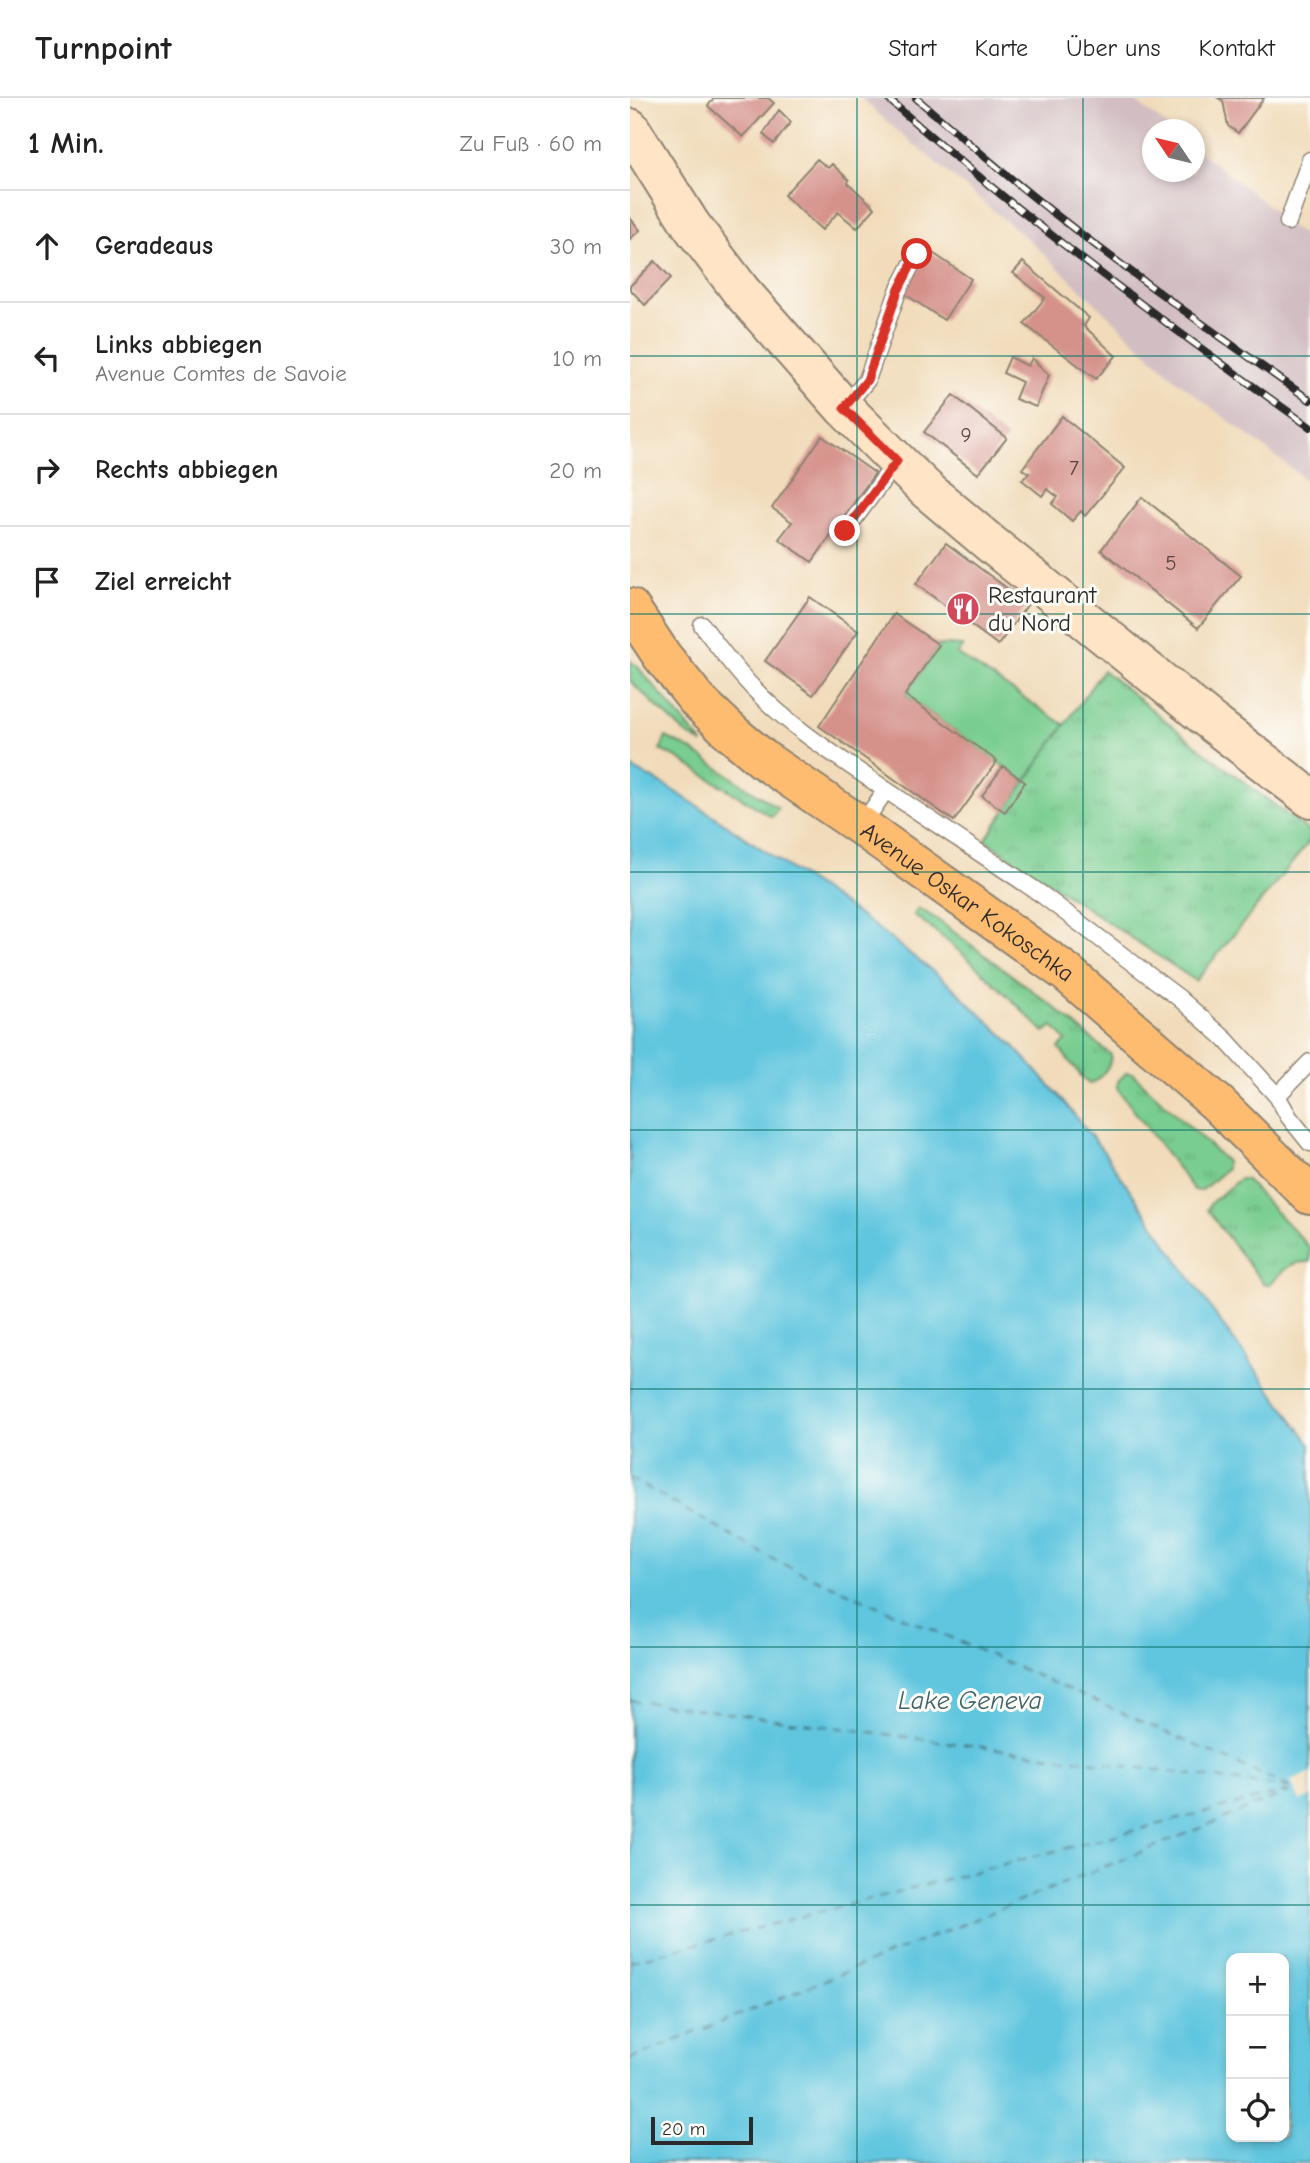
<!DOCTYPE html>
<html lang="de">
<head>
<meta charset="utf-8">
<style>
	:root { --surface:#fff; --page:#f6f6f6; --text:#222; --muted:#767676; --line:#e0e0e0 }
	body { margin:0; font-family:"Comic Neue",sans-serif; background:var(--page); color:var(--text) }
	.controls { position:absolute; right:21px; bottom:21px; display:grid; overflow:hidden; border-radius:14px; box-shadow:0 4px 10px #0003 }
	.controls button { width:63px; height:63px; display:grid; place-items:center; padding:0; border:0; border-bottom:2px solid var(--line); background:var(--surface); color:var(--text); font:35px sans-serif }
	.compass { position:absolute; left:512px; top:21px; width:63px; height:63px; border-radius:50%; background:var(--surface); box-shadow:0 4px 10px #0003; rotate:305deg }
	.scale { position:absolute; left:21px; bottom:18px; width:102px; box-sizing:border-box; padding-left:7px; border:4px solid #2b2b2b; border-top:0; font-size:19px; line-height:24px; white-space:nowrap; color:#2b2b2b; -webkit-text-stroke:5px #fdfcf7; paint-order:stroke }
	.stop { position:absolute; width:21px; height:21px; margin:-16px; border:5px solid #d93025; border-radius:50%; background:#fff }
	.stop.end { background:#d93025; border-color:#fff; box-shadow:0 2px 7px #0008 }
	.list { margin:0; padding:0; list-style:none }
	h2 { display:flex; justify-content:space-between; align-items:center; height:91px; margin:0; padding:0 28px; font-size:30px }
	h2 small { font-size:23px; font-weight:400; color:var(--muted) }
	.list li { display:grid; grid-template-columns:46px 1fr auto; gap:21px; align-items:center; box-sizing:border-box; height:112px; padding:0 28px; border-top:2px solid var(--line) }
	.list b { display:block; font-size:26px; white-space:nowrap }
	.list p { margin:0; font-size:23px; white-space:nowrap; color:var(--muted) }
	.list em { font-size:23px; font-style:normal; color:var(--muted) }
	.icon { flex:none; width:38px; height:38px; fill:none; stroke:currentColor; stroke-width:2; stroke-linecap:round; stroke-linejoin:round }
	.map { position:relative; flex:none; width:680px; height:2065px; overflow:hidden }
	header { display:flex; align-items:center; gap:42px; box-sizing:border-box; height:98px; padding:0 35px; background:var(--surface); border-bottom:2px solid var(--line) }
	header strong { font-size:33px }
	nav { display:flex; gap:38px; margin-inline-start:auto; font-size:24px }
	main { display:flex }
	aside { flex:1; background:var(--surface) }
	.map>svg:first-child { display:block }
</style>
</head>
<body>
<header>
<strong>Turnpoint</strong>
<nav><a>Start</a><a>Karte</a><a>Über uns</a><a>Kontakt</a></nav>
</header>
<main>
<aside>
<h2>1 Min.<small>Zu Fuß · 60 m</small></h2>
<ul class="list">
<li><svg class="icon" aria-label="ahead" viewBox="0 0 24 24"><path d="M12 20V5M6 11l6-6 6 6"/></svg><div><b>Geradeaus</b></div><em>30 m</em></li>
<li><svg class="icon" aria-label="left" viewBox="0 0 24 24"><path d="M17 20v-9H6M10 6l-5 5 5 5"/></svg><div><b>Links abbiegen</b><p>Avenue Comtes de Savoie</p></div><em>10 m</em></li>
<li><svg class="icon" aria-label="right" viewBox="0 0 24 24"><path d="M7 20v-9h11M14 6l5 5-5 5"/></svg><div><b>Rechts abbiegen</b></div><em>20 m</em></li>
<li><svg class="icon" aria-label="arrive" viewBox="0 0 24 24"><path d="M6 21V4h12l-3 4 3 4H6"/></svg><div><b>Ziel erreicht</b></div></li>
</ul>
</aside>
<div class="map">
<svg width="680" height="2065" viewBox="0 0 680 2065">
	<defs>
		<pattern id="park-tufts" width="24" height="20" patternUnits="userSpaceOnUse" patternTransform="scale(1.75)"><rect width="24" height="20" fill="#79cd90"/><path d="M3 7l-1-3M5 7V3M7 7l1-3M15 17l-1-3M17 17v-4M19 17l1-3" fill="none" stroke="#69b07c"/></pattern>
	</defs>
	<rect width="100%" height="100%" fill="#fdfcf7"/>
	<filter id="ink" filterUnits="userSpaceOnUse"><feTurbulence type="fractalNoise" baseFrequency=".0143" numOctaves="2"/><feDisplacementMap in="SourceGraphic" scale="14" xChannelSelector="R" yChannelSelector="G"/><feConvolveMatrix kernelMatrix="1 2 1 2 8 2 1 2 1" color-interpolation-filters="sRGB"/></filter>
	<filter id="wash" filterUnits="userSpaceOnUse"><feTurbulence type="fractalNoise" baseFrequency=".00686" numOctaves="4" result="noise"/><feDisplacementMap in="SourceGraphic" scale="28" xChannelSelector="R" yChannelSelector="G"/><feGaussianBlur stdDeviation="1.57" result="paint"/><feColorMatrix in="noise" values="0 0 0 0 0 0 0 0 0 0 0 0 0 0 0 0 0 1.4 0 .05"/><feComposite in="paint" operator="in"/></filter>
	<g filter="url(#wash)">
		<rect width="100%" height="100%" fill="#f1dbba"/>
		<path fill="#d2bec2" d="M231,0h270l40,31 -19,1v42h42l1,-24 82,65 5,8 28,18v244l-134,-103 -145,-138 -139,-116z"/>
		<path fill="#79cd90" stroke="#527c5e" stroke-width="2" d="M309,547l24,1 -6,8 108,71 -40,57 -120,-87z
			M0,563l7,5 66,78 -17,-10 -56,-53z"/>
		<path fill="url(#park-tufts)" stroke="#527c5e" stroke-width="2" d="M473,572l104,84 103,78v9l-114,140 -211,-141z
			M36,639l24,12 88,59 -6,9 -95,-59 -17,-8z
			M288,810l17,10 114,85 62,52c0,12 -11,24 -21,29l-5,-3 -26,-33 7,-7 -13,-15 -9,6c-41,-41 -83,-83 -130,-117z
			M496,975h6l94,88v8l-25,22 -7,-1 -77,-102 1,-7z
			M609,1081h6l65,69v14c-26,0 -24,9 -41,23l-6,-2 -56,-73 3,-6z"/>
		<path fill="#61c6df" stroke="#467885" stroke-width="2" fill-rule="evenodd" d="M0,669l33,17 49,31 161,110 77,60 61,58 49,54 44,55 117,171 87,117 2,4v719h-680zM601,1860h53v179h-53z"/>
		<path fill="#f1dbba" d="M680,1675v24l-10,4 -9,-20z"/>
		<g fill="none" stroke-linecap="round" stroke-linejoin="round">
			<path stroke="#3e616a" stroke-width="2" stroke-dasharray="9 7" stroke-linecap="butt" d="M0,1380l146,83 519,228
				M0,1602l661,88
				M0,1863l657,-170
				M0,1961l664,-269"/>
		</g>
		<g id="blocks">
			<path fill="#d5928b" d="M84,0h54l6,5 -31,34 -35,-31z
				M588,0h46l-26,35 -10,-7 -5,-25z
				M149,12l12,12 -17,22 -11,-10z
				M187,61l11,9 4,-4 17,16 -1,3 27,25 -18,20 -19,-16 -16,18 -38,-35z
				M0,120l10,12 -10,9z
				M300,153l41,28 -27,41 -42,-28z
				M25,163l16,17 -26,27 -15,-16v-3z
				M393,164l66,56 -5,8 32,30 -20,23 -72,-55 21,-26 -32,-25z
				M380,259l18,9 4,-8 17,17 -13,32 -21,-8 7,-17 -19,-9z
				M323,297l54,43 -29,36 -54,-42z
				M432,318l63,52 -40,48 -4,-5 -9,10 -20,-17 6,-7 -11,-8 -5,7 -20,-16 7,-7 -7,-4z
				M192,338l53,37 -63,89 -33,-23 13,-17 -20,-14z
				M512,399l99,79 -43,52 -97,-78z
				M316,445l82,61 -30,41 -82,-61z
				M180,499l48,34 -45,64 -48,-34z
				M264,516l45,31 -34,50 92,66 -43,60 -135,-95z
				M373,668l22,16 -20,30 -23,-16z"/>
		</g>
	</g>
	<g filter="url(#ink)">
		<use href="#blocks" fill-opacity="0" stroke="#8e8372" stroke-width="2"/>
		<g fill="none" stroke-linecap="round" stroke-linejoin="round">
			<defs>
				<path id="lane" d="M658,124l22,-62
					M214,310l23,-28 31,-89 19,-37
					M215,433l52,-70
					M72,527c16,22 32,43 51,63 38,40 87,70 133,102
					M231,728l25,-36 155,104 138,104 46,41 52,57 12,21 21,26
					M647,998l33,-34"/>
				<path id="secondary" d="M0,30l61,97 50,66 103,117 53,53 30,29 64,54 223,180 96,74"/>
				<g id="primary">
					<path id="s1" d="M0,510l32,48 35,44 37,35 30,25 97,66 206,147 151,131 92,91"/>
				</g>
			</defs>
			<use href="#lane" stroke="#8e8372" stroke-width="19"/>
			<use href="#secondary" stroke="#8e8372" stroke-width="42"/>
			<use href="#primary" stroke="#8e8372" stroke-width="42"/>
			<use href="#lane" stroke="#fff" stroke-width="16"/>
			<use href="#secondary" stroke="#ffe4c6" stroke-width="38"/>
			<use href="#primary" stroke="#febc70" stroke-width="38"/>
			<defs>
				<path id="rail" d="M257,0c134,119 277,225 423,329
					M286,0c49,42 97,84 148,123 80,62 163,121 246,179"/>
			</defs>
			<use href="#rail" stroke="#2b2b2b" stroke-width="8"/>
			<use href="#rail" stroke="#fdfcf7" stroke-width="5" stroke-dasharray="16" stroke-linecap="butt"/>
		</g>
	</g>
	<g fill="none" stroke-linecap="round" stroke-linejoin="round" filter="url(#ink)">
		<path stroke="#d93025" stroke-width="9" d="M215,433l52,-70 -53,-53 23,-28 31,-89 19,-37"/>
	</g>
	<path fill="none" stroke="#0f766e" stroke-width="2" stroke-opacity="0.55" d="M227,0v2065M453,0v2065M0,258h680M0,516h680M0,774h680M0,1032h680M0,1291h680M0,1549h680M0,1807h680"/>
	<defs>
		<symbol id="restaurant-disc" viewBox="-11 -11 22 22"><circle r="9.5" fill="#d1495b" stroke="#fdfcf7"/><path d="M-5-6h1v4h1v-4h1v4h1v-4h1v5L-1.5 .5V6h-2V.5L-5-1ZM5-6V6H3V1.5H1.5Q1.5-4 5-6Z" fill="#fff"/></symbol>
	</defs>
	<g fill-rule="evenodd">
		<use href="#restaurant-disc" x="314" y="492" width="38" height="38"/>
	</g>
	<g text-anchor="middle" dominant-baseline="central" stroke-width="6" stroke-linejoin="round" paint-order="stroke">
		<g font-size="21" fill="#564543">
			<text x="336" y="337">9</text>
			<text x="444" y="370">7</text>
			<text x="541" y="465">5</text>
		</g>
		<g font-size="24" fill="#2b2b2b" stroke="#fdfcf7" text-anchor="start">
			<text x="358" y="497">Restaurant<tspan x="358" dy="28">du Nord</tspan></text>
		</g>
		<g font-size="24" fill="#2b2b2b" stroke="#fdfcf7">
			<text stroke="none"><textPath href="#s1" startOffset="452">Avenue Oskar Kokoschka</textPath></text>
		</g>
		<g font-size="26" font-style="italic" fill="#3e616a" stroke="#fdfcf7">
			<text x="340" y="1603">Lake Geneva</text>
		</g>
	</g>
</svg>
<div class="controls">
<button>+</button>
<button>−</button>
<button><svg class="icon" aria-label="locate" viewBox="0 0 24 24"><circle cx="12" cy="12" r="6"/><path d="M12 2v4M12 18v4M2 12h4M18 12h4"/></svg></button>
</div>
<svg class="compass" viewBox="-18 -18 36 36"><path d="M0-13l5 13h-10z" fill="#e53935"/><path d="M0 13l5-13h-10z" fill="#767676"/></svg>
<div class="scale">20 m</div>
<div class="stop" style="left:287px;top:156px"></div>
<div class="stop end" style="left:215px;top:433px"></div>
</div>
</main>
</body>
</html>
